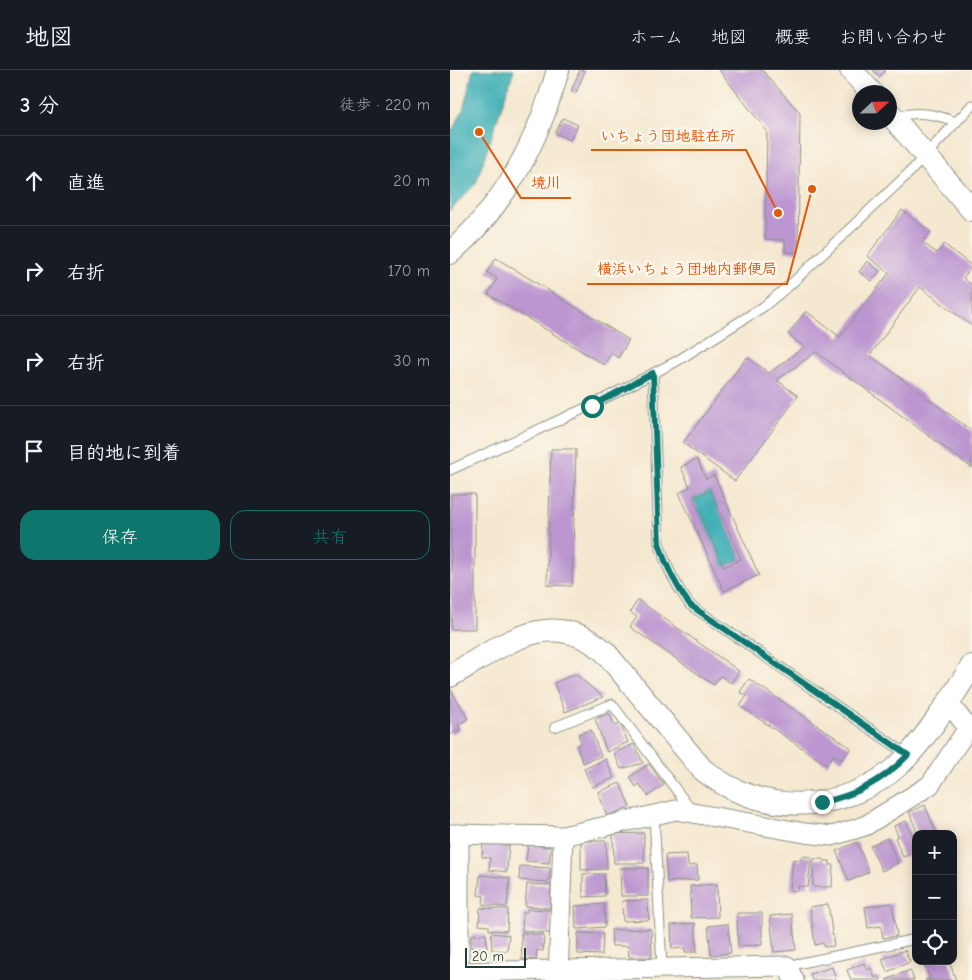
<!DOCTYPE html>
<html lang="ja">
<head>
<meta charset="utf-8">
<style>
	:root { --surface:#171b24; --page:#242831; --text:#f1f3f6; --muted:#9ea1a6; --line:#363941; --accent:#0f766e }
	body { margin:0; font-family:"Comic Neue","Klee One",sans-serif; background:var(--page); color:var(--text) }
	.controls { position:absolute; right:15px; bottom:15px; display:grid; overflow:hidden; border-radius:10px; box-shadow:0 2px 12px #0003 }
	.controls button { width:45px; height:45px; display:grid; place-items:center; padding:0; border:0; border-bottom:1px solid var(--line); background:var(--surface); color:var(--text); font:25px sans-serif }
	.compass { position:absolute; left:402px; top:15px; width:45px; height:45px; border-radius:50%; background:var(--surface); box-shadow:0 2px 12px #0003; rotate:68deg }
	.scale { position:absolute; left:15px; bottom:12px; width:61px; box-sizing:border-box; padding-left:5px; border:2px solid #1f3d34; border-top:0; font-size:14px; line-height:18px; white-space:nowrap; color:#1f3d34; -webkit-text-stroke:4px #fbf7ec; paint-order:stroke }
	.stop { position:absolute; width:15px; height:15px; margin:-11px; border:4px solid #0f766e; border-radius:50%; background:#fff }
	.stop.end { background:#0f766e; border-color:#fff; box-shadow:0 1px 5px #0008 }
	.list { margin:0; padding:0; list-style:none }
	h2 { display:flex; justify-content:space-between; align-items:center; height:65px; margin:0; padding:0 20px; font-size:21px }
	h2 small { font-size:16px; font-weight:400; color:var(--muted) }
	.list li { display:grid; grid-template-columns:32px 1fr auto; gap:15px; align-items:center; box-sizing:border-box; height:90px; padding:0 20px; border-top:1px solid var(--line) }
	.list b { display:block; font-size:19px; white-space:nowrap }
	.list em { font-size:16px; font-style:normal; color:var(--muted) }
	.actions { display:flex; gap:10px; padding:15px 20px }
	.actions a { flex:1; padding:11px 0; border:1px solid var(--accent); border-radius:15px; text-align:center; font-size:18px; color:var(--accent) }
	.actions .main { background:var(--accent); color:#fff }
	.icon { flex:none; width:28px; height:28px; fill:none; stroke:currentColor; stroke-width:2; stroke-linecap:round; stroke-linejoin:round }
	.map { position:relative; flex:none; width:522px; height:910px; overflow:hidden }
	header { display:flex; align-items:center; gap:30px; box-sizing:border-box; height:70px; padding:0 25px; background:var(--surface); border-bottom:1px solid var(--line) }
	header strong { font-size:24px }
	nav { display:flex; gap:28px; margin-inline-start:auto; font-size:18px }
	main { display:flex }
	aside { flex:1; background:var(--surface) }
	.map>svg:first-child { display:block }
</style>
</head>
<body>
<header>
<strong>地図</strong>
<nav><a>ホーム</a><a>地図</a><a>概要</a><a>お問い合わせ</a></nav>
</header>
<main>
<aside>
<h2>3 分<small>徒歩 · 220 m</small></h2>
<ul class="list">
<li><svg class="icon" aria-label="ahead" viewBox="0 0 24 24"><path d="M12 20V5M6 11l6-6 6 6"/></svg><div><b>直進</b></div><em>20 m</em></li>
<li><svg class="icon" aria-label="right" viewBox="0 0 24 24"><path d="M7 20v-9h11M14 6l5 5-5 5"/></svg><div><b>右折</b></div><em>170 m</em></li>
<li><svg class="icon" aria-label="right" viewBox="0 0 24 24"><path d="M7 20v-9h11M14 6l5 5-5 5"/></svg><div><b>右折</b></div><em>30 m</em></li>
<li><svg class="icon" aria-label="arrive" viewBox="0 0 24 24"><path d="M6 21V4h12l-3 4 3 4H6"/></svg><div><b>目的地に到着</b></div></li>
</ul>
<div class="actions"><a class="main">保存</a><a>共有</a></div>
</aside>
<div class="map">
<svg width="522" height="910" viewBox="0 0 522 910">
	<rect width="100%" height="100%" fill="#fbf7ec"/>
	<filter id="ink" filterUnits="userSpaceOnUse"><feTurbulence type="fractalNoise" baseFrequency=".02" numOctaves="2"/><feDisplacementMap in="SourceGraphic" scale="10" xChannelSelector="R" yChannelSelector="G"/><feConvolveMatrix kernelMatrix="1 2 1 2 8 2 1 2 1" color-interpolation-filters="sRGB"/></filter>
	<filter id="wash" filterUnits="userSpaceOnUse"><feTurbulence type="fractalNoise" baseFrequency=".0096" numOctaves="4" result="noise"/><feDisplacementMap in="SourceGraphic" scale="20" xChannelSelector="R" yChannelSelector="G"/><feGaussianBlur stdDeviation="1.12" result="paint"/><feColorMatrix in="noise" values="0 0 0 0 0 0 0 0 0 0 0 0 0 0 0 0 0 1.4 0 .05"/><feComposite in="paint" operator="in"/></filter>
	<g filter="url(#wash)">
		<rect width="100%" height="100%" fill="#f5e8d0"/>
		<path fill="#3eafb6" stroke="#2e7675" d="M23,0h41l-38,113 -26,28v-76l13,-25z
			M260,420l31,69 -17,8 -31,-69z"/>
		<g id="blocks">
			<path fill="#bc96d0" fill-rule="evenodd" d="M130,0l5,1 -9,22 -5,-2z
				M269,0h43l38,43 -2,139h-13v-12l-20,-1 2,-108z
				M423,0h11l1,1 -6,6z
				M113,48l15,7 -8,15 -15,-7z
				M452,140l29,22 -9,10 15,11 7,-9 28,22 -9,12 9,7v41l-52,-39 -50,68 102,76v37l-156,-116 -39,28 21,16 -63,85 -52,-38 64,-86 22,16 35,-26 -16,-13 18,-23 34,26 49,-64 -22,-17z
				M46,188l133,82 -11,18 -7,-5 -7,12 -116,-71 9,-15 -10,-7z
				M417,191l13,10 -8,10 -13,-9z
				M101,379h25l-4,137 -25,-1z
				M247,389l9,20 8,-4 45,100 -35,16 -45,-98 11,-6 -9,-20zM260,420l31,69 -17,8 -31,-69z
				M1,424h24v135h-24z
				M188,530l101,71 -8,12 -11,-7 -6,9 -84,-58 7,-10 -7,-5z
				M125,604l28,23 -38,15 -11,-29z
				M299,609l102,69 -9,12 -9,-5 -6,10 -87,-59 7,-10 -7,-4z
				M0,618l18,31 -10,6 2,4 -10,6z
				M159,643l6,13 5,-2 8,18 -21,10 -12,-33z
				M141,660l10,26 -18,7 -7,-18 5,-2 -3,-9z
				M184,674l9,19 -22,6 -7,-16z
				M156,689l8,19 -22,9 -8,-18z
				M199,694l15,21 -16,11 -9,-12 -3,3 -6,-10z
				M170,713l10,24 -23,9 -9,-24z
				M475,735l12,29h-19l-9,-22z
				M456,751l10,23v8l-13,5 -8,-19 3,-2 -4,-10z
				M194,763v30h-30l-1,-29z
				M437,768l11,25 -16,8 -12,-25z
				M33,771l26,2 -2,29 -18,-2 1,-12 -8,-1z
				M131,771h25l1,28 -26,1z
				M407,772l12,30 -20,9 -13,-30z
				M78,775l23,2 -2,16 -23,-2z
				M237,784l1,12 9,-1 1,15 -31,2 -2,-27z
				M352,786l9,1 -3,30 -10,-1v5l-8,-1 3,-31 8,1z
				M363,789h11v2h6v4h3l-1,22h-19z
				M70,796l30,2 -1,14 -30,-2z
				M170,798h28v28h-27z
				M133,804h21l1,22 -22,1z
				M30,805l30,3 -3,29 -24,-2 1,-9 -6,-1z
				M77,814l24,1 -1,23 -25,-2z
				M267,814l1,33 -27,1 -1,-32z
				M198,830l1,20 -26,1 -1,-20z
				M442,833l5,33 -14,2 -2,-12 -13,2 -3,-21z
				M154,834l1,23 -29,2 -1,-23z
				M378,834l6,42 -10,1 -1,-4 -8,2 -5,-38z
				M30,838l28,1 -1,22 -18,-1v-4l-10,-1z
				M77,839l24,1 -1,23 -28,-2 1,-19h4z
				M287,843h25v32l-24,1z
				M342,844l4,36 -22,2 -4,-36z
				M245,853l2,29h-12v-4l-13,1 -1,-24z
				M278,854l3,29 -20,2 -3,-29z
				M201,859l1,28h-23l-1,-11h-16l-1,-16z
				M41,863l18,2 -2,16 -15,-1z
				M71,863l23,2 -1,16 -6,-1 -1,10 -14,-1z
				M128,863l25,1 -1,21 -24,-1z
				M36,864l1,14h-16v-13z
				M455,880l5,12 -23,10 -5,-13z
				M473,891h26l7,19h-31l5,-2z
				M414,893l3,7 4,-2 4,10 4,-2 2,4h-30l-4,-10z
				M382,897l4,13h-24l-2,-6z
				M460,900l4,10h-28z"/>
		</g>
	</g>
	<g filter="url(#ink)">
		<use href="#blocks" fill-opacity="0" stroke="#8a9282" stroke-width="1"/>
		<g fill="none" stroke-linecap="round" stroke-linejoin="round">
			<defs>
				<path id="service" d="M444,47c24,-6 39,-4 62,5
					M203,303l6,170c7,24 16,42 31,62l218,150
					M0,400l142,-65 85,-44 86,-54 28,-23 118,-111 63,-68
					M105,657l57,-23 80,107
					M204,745l8,153
					M337,896l129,-27"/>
				<path id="minor" d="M0,764l113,2 113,-26 129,23 27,3 33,-10 65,-41 38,-57 -20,-26
					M0,902l337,-6 7,14
					M7,910l2,-22v-124
					M108,910l5,-144"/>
				<path id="tertiary" d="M401,0l20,22
					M440,44l82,96
					M0,183c56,-49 88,-112 108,-183
					M0,606c51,-29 100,-72 155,-24l97,117c58,48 142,46 198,-5 25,-24 53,-68 72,-98"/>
			</defs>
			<use href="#service" stroke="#8a9282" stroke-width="11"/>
			<use href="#minor" stroke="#8a9282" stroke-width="21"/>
			<use href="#tertiary" stroke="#8a9282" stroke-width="24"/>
			<use href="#service" stroke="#fff" stroke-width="9"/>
			<use href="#minor" stroke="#fff" stroke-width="19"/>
			<use href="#tertiary" stroke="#fff" stroke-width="22"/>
		</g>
	</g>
	<g fill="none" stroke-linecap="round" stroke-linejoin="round" filter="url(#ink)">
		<path stroke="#0f766e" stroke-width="6" d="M142,336l61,-33 6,170c7,24 16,42 31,62l218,150c-23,24 -53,41 -86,47"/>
	</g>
	<path fill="none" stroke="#de580e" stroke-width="2" d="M328 143L296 80H141M29 62L71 128H121M362 119L337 214H137"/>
	<g fill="#de580e" stroke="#fbf7ec" stroke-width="2">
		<circle cx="328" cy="143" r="5"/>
		<circle cx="29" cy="62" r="5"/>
		<circle cx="362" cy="119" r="5"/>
	</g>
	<g font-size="15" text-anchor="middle" font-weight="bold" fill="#de580e" stroke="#fbf7ec" stroke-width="5" stroke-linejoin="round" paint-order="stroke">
		<text x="218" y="71">いちょう団地駐在所</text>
		<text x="96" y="118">境川</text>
		<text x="237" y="204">横浜いちょう団地内郵便局</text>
	</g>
</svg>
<div class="controls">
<button>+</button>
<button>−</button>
<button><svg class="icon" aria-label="locate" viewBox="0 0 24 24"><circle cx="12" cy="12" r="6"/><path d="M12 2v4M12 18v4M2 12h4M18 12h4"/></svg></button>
</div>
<svg class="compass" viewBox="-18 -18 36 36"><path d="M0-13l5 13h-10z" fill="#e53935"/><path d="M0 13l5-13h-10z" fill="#9ea1a6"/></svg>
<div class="scale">20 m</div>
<div class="stop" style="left:142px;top:336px"></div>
<div class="stop end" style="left:372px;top:732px"></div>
</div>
</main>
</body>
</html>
